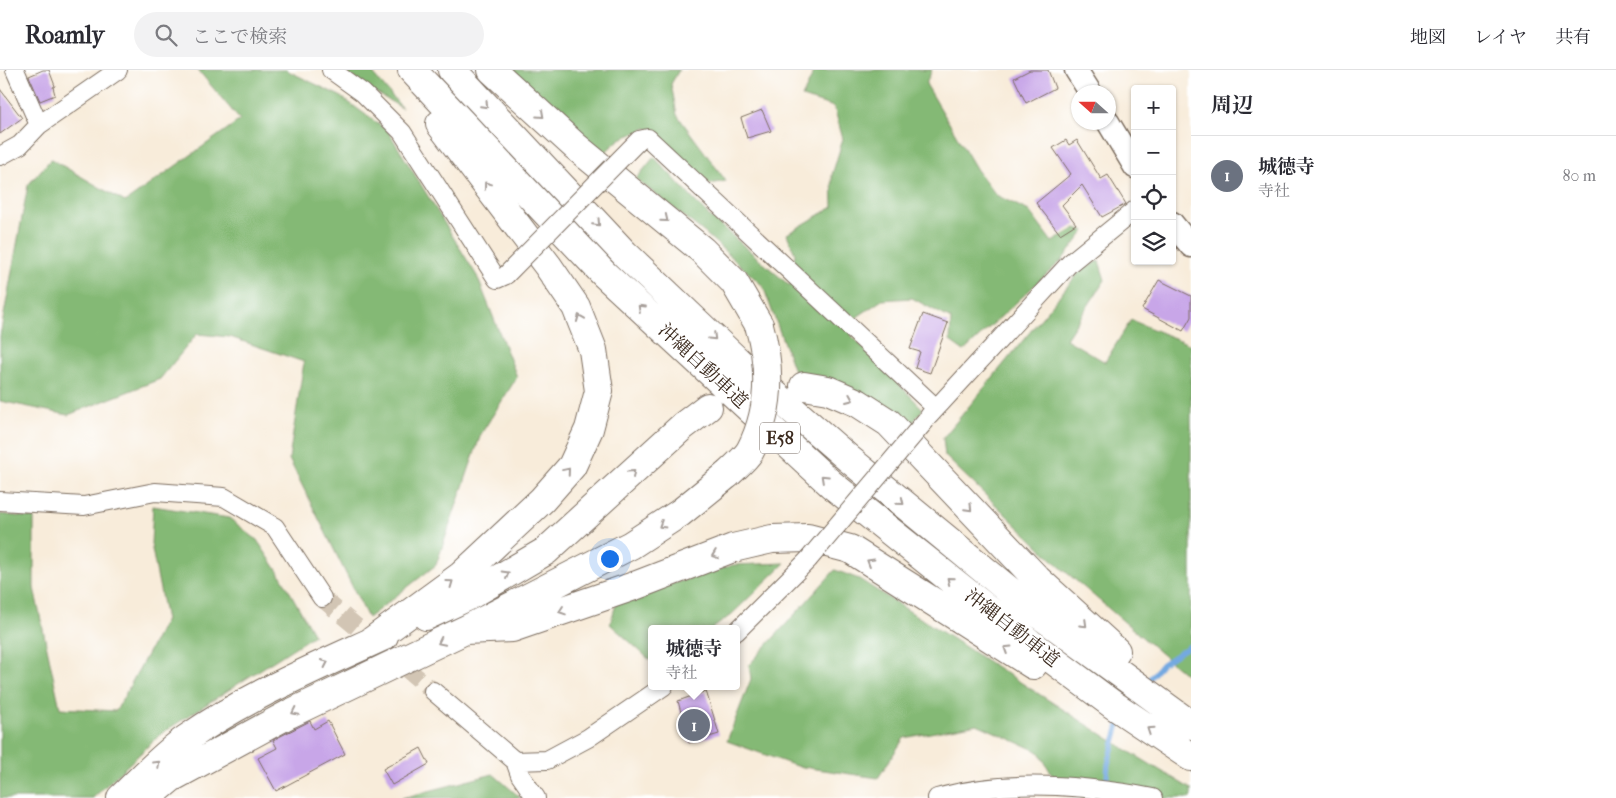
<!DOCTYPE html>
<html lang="ja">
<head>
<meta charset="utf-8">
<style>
	:root { --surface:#fff; --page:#f2f2f3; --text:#2b2b33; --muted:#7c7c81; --line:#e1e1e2; --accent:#c8321e }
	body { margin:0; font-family:"IM FELL French Canon","Noto Serif JP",serif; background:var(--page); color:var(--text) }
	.controls { position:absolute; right:15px; top:15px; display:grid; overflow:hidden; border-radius:5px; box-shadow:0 1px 4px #0004 }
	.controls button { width:45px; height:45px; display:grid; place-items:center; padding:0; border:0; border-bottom:1px solid var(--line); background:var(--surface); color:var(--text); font:25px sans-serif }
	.compass { position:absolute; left:1071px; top:15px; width:45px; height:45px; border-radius:50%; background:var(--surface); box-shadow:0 1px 4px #0004; rotate:291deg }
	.you { position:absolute; left:609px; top:488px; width:18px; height:18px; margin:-12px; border:4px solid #fff; border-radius:50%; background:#1a73e8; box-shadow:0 0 0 8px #1a73e833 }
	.badge { display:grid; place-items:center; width:32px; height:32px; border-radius:50%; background:var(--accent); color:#fff; font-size:16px; font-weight:700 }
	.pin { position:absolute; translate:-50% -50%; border:2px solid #fff; box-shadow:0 1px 5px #0006 }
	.popup { position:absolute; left:648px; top:555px; width:92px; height:65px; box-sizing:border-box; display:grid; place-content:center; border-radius:5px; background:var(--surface); filter:drop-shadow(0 1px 4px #0005); font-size:16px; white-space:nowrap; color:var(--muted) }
	.popup b { font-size:19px; color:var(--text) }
	.popup::after { content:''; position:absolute; left:50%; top:100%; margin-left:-10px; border:10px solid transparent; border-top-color:var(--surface) }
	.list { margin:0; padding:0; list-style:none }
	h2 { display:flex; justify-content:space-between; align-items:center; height:65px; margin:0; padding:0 20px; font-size:21px }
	h2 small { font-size:16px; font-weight:400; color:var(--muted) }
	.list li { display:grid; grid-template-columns:32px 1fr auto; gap:15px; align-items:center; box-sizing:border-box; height:80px; padding:0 20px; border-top:1px solid var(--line) }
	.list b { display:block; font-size:19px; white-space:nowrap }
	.list p { margin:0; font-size:16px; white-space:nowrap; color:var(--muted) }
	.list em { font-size:16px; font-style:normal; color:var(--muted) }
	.icon { flex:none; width:28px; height:28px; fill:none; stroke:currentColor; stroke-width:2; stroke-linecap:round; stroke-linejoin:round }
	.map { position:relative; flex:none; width:1191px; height:728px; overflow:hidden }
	header { display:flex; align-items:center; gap:30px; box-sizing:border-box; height:70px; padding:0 25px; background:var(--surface); border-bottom:1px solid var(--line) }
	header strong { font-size:24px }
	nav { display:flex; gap:28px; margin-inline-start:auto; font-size:18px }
	.search { width:350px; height:45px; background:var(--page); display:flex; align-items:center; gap:12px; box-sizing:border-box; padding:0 18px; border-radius:28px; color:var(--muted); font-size:19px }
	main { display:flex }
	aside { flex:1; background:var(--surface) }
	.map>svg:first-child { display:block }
</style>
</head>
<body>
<header>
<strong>Roamly</strong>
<div class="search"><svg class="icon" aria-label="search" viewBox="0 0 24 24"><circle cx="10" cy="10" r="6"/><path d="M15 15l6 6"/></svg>ここで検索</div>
<nav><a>地図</a><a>レイヤ</a><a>共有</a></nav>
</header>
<main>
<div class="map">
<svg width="1191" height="728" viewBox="0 0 1191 728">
	<rect width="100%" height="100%" fill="#fff"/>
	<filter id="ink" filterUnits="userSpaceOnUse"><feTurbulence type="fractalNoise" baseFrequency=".02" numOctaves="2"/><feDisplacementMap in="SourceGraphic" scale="10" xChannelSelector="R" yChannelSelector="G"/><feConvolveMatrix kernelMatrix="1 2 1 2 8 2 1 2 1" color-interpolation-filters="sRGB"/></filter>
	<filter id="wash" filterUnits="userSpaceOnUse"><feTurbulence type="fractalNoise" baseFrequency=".0096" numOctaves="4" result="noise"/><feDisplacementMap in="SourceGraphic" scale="20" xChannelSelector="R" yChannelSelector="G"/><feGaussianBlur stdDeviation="1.12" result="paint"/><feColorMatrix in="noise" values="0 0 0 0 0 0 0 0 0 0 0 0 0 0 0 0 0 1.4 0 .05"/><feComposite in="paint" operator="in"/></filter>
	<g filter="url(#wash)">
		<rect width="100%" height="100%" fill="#f8ecda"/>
		<path fill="#84b975" stroke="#60724a" d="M198,0h88l54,26 48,35 89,145 40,101 -36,57 -45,131 -68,53 -79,-159 15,-97 -74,-25 -33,-3 -37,45 -92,36 -68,-14v-65l28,-151 23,-26 74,43 115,-82z
			M343,0h27l32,38 -36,-21z
			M512,0h167l-8,14 6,31 49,66 -16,3 -63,-56 -27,11 -16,14z
			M815,0h117l-6,14 51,86 19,25 33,16 23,31 24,-14 9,3 -23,29 -98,91 -14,-10 1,-22 -39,-21 -30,2 -25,17 -6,18 72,74 -12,16 -50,-33 -64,-13 -34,-93 -58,-53 -69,-54 18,-22 52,56 84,73 5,-32 -8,-20 46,-27 -1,-32 11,-36 -9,-32 -32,-10z
			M1099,191l6,19 -39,59 39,23 26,-42 60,25v334l-132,-113 -114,-110 -2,-18 137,-167z
			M153,436l76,12 28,22 24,36 33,59 -152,98 -69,65h-93v-284l34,4v70l26,120 56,3 50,-91 -15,-76z
			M785,493l-54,52 -19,14h-60l-1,32 -41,-37 7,-23 116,-36z
			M835,500l24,9 266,170 66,40v9h-103l-25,-4 -24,-42 -62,-28 -73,14 -26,40 -82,-12 -69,-25 24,-62 -2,-14z
			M493,704l28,24h-119z"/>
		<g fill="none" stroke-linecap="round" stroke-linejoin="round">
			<path stroke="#73a9e1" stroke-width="5" d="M1146,613l16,-19 29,-19
				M1106,718l2,-24 12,-43"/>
		</g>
		<g id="blocks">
			<path fill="#c8a6e8" d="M43,0h6l6,16 -2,1 2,8 -15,6 -11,-25z
				M1030,0h18l7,18 -29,15 -12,-25z
				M0,19l22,29 -22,16z
				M762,40l9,21 -24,7 -6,-20z
				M1066,70l3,5 8,-5 24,39 7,-4 18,29 -24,13 -20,-32 -20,20 14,19 -16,10 -24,-31 35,-29 -18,-26z
				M1159,210l32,16v21l-8,14 -41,-22z
				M923,244l25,9 -18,50 -15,-5 5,-16 -10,-3z
				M706,621l13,43 -30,9 -11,-42z
				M310,651l4,8 14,-8 17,33 -69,37 -18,-33 19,-10 -4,-8z
				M421,678l8,16 -37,21 -9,-16z"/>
		</g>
	</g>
	<g filter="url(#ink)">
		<use href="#blocks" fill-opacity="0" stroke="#7d6e60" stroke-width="1"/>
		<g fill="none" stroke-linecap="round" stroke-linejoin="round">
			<path stroke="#d2c5b4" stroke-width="18" stroke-dasharray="18 9" stroke-linecap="butt" d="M322,528l111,93"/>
			<defs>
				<path id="minor" d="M331,0l32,23 39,39 95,147 9,-4
					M39,55l79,-55
					M639,70l9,-2 288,270
					M0,86l20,-11 19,-20 -24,-55
					M929,346l141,-153 65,-53
					M0,431l84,5 71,-14 69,5 51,30 47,71
					M736,562l72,-72
					M433,621l82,70 32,-1 41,-22 76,-52
					M515,691l5,14 16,23
					M937,728c68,-20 147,-13 216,0"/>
				<path id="tertiary" d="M1076,0l14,22
					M1108,52l27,45
					M1172,153l19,23"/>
				<path id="motorway" d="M412,0l191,203 228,211 199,159 82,61 79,53
					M452,0l173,184 122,116 102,89 184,151 158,115
					M492,0l83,76 127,104 32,32 25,43
					M804,316l24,4 30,13 31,20 148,156 79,72
					M426,546l43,-20 77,-45 137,-125 25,-19
					M465,560l47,-2 125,-43 96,-37 39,-9 36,-1 42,11 183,116
					M369,573l93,-68 80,-75 30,-34 17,-37 10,-38 -6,-41 -17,-43 -28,-41 -108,-142
					M121,728c21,-20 41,-42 65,-59 61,-43 131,-72 198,-103
					M147,728l24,-20 118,-64 176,-84 166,-85 49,-32 48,-39"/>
			</defs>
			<use href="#minor" stroke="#7d6e60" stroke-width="20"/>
			<use href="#tertiary" stroke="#7d6e60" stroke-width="25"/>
			<use href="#motorway" stroke="#7d6e60" stroke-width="30"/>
			<use href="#minor" stroke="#fff" stroke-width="18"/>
			<use href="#tertiary" stroke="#fff" stroke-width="22"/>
			<use href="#motorway" stroke="#fff" stroke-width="28"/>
			<defs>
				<path id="minor-bridge" d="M506,205l133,-135
					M808,490l118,-140"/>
				<path id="motorway-bridge" d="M728,404c7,-7 17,-15 22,-23 21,-40 21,-84 9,-126"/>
			</defs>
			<use href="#minor-bridge" stroke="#7d6e60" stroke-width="20" stroke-linecap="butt"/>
			<use href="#motorway-bridge" stroke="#7d6e60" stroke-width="30" stroke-linecap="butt"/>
			<use href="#minor-bridge" stroke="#fff" stroke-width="18"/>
			<use href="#motorway-bridge" stroke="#fff" stroke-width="28"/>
		</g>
		<defs><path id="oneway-chevron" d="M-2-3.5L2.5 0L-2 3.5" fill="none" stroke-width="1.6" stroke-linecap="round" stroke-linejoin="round" transform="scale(1.25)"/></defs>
		<g stroke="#a79f9a">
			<use href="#oneway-chevron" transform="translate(485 35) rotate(47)"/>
			<use href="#oneway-chevron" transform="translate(541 45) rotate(42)"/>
			<use href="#oneway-chevron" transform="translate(487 115) rotate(-127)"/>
			<use href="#oneway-chevron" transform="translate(665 149) rotate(39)"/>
			<use href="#oneway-chevron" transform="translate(597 153) rotate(47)"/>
			<use href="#oneway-chevron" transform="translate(641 238) rotate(-137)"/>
			<use href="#oneway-chevron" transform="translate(580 248) rotate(-112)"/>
			<use href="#oneway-chevron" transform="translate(713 267) rotate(44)"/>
			<use href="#oneway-chevron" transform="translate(850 329) rotate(23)"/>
			<use href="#oneway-chevron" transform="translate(567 401) rotate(-50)"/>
			<use href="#oneway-chevron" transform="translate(632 403) rotate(-42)"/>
			<use href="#oneway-chevron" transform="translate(824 408) rotate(-137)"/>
			<use href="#oneway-chevron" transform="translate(901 432) rotate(39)"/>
			<use href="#oneway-chevron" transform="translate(969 438) rotate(46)"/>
			<use href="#oneway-chevron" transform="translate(662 455) rotate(148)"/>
			<use href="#oneway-chevron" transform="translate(715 485) rotate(159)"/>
			<use href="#oneway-chevron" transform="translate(870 492) rotate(-149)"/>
			<use href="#oneway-chevron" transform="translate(506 504) rotate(-30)"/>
			<use href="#oneway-chevron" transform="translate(950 510) rotate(-141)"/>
			<use href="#oneway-chevron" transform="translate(450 513) rotate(-36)"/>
			<use href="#oneway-chevron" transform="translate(562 541) rotate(161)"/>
			<use href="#oneway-chevron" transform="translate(1084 554) rotate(44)"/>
			<use href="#oneway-chevron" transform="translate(441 572) rotate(154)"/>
			<use href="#oneway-chevron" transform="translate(1007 579) rotate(-148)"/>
			<use href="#oneway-chevron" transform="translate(325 593) rotate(-25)"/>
			<use href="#oneway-chevron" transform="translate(295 642) rotate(154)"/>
			<use href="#oneway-chevron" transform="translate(1150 660) rotate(-146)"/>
			<use href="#oneway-chevron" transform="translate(157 694) rotate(-44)"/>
		</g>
	</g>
	<g text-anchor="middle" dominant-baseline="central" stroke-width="4.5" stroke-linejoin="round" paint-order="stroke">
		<rect fill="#fff" stroke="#766a62" stroke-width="1" x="760" y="352.5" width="40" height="31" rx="4"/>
		<g font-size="18" font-weight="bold" fill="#3b2a1e">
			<text x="780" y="368">E58</text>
		</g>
		<g font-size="19" fill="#3b2a1e" stroke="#fff">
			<text transform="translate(703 296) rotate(43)">沖縄自動車道</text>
			<text transform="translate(1012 558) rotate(38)">沖縄自動車道</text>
		</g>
	</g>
</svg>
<div class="controls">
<button>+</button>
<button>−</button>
<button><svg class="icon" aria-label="locate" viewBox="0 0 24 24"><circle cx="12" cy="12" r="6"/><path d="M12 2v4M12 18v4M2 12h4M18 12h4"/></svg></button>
<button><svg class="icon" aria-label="layers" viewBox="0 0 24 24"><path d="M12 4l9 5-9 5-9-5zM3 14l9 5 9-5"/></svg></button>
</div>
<svg class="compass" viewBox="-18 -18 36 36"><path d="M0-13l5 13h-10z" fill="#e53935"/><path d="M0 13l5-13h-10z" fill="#7c7c81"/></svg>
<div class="you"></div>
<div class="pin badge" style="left:694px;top:655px;background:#6b7280">1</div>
<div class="popup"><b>城徳寺</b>寺社</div>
</div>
<aside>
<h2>周辺<small></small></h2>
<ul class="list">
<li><span class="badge" style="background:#6b7280">1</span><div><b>城徳寺</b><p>寺社</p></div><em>80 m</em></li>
</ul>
</aside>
</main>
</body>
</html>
